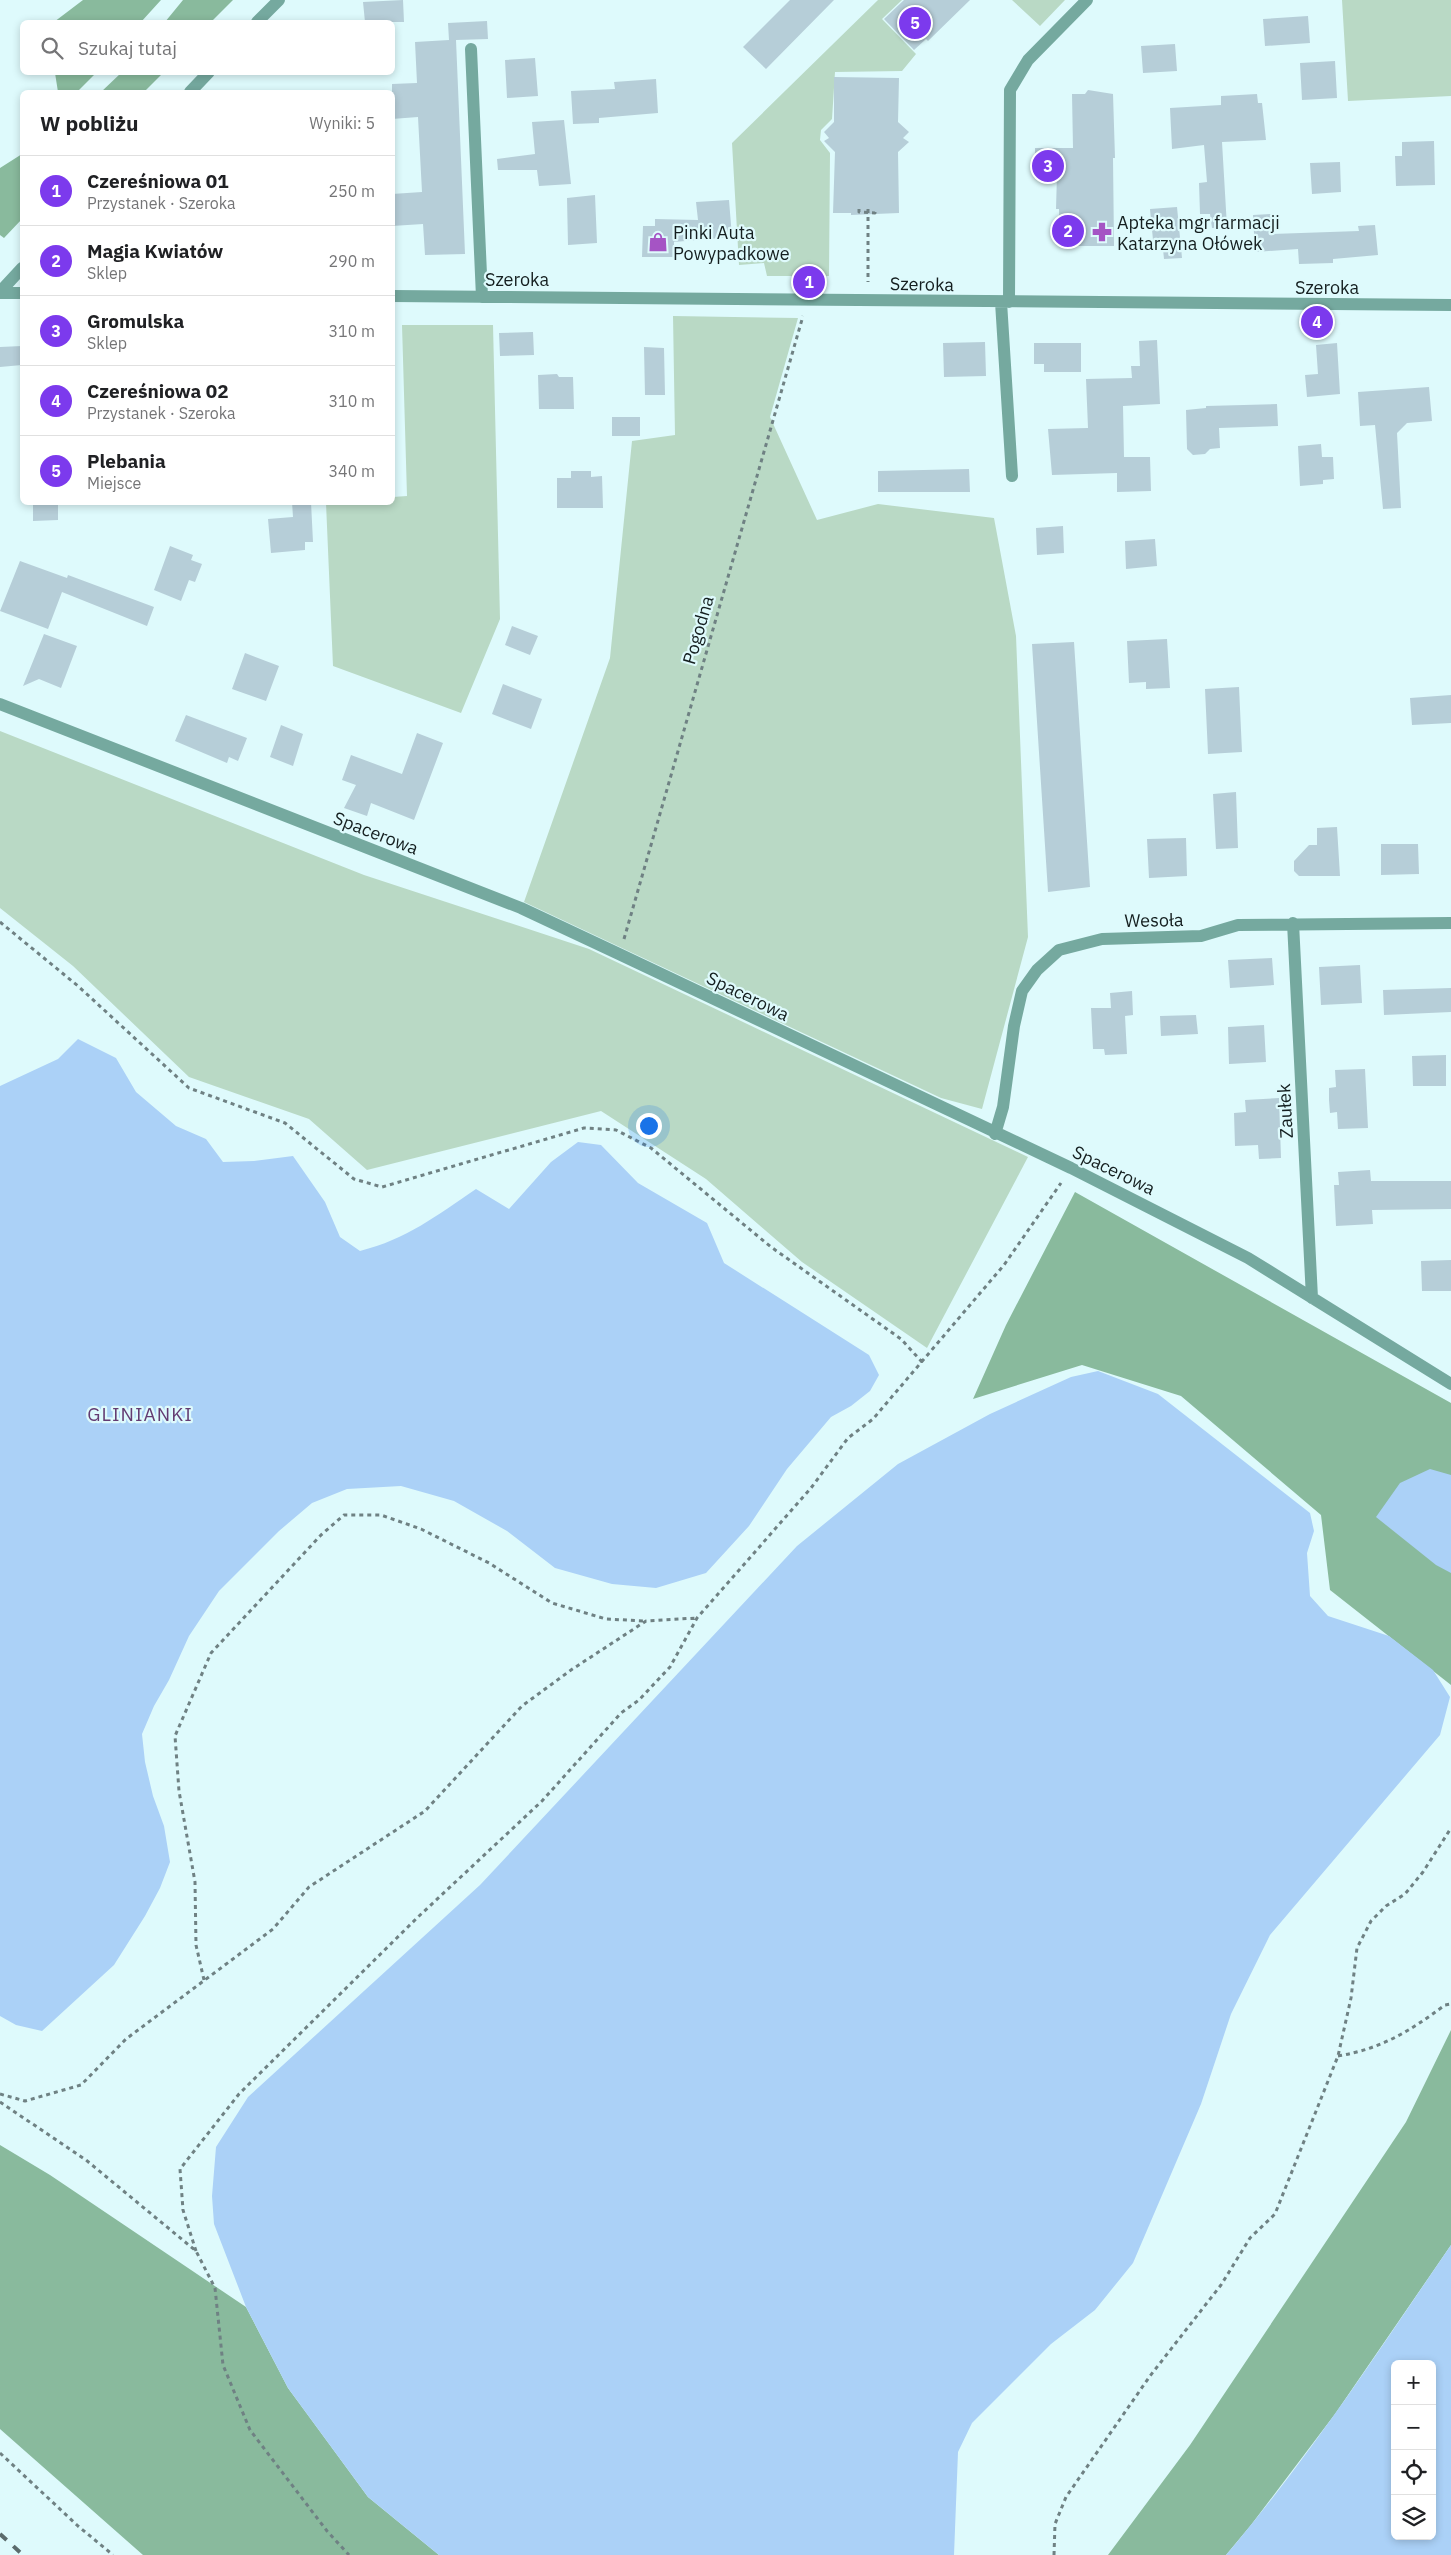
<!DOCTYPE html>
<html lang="pl">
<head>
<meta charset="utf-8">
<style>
	:root { --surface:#fff; --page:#f6f6f6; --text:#202124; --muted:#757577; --line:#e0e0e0; --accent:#7c3aed }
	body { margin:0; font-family:"IBM Plex Sans",sans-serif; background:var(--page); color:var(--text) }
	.controls { position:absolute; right:15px; bottom:15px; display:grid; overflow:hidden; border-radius:8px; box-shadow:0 2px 8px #0003 }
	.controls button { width:45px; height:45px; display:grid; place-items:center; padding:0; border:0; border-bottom:1px solid var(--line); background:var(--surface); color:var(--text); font:25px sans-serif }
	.you { position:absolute; left:648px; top:1125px; width:18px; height:18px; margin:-12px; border:4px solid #fff; border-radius:50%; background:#1a73e8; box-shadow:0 0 0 8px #1a73e833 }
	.badge { display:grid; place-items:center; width:32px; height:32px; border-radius:50%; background:var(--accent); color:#fff; font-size:16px; font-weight:700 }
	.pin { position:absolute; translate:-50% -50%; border:2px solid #fff; box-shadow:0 1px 5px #0006 }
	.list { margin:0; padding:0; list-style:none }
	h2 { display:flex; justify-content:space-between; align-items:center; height:65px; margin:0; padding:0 20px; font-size:21px }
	h2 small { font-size:16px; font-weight:400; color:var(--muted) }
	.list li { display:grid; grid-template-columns:32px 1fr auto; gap:15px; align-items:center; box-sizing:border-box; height:70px; padding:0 20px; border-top:1px solid var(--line) }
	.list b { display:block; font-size:19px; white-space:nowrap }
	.list p { margin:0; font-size:16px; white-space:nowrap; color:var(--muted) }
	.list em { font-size:16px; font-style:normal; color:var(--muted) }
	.icon { flex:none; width:28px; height:28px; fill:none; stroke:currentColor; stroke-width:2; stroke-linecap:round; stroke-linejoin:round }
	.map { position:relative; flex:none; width:1451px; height:2555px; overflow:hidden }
	.search { position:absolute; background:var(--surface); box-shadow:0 2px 8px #0003; left:20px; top:20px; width:375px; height:55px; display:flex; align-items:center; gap:12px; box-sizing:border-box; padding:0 18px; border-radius:8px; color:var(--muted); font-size:19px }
	.panel { position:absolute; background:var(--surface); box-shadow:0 2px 8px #0003; left:20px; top:90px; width:375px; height:415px; border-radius:8px }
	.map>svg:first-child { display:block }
</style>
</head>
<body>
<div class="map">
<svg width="1451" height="2555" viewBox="0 0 1451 2555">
	<rect width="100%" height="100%" fill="#defafc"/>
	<path fill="#b9d9c5" d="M878,0h24l-20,19 34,35 -14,17 -67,1 -3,47 -11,11 -1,10 10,13 -1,123h-62l-3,-13 -25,2 -7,-122z
		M1012,0h53l-25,26z
		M1342,0h109v96l-103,5z
		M673,316l125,2 -28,99 47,103 61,-16 116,14 22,118 12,301 -46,172 -41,-11 -417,-196 86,-244 22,-217 43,-6z
		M402,325h91l7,294 -39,94 -128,-47 -7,-163 66,-1 1,-5 14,-1z
		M0,731l364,144 225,74 439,208 -101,191 -125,-86 -96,-83 -105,-68 -234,59 -58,-51 -120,-42 -116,-111 -73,-58z"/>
	<path fill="#89ba9d" d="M83,0h78l-20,22h-87z
		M183,0h50l-22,22h-46z
		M55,73v-1l41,1 -19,19h-19z
		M121,73v-1l42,1 -19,19h-43z
		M22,154v65l-18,19 -4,-3v-67z
		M1075,1192l376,211v282l-121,-95 -9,-75 -140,-119 -99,-31 -109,34 33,-74z
		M1451,2030v215l-116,169 -84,111 -25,30h-118l82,-110 216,-323z
		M0,2145l50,30 196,132 42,81 80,109 71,58h-296l-143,-126z"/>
	<path fill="#abd1f7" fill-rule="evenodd" d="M78,1039l38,19 20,34 40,34 30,13 17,23 31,-1 39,-5 32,46 15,35 20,14c47,-12 76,-35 116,-62l33,20 42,-47 27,-20 23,3 37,38 69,40 17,40 145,92 10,20 -9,16 -19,15 -20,11 -44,52 -38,57 -43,47 -50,15 -44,-4 -57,-16 -48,-37 -53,-30 -53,-15 -54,3 -35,14 -33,28 -60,60 -30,45 -20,44 -15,26 -12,28 3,28 8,34 11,30 6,36 -10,26 -15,28 -31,49 -72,66 -26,-6 -16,-9v-930l58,-27z
		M1098,1371l60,23 152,119 4,18 -7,22 3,43 18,20 61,20 44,34 17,27 -10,38 -170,200 -39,79 -30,90 -68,159 -38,47 -44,34 -79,79 -14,29 -4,103h-515l-71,-58 -80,-109 -42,-81 -32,-83 -2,-28 4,-49 32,-50 232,-212 317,-339 101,-82 92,-50 81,-37z
		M1430,1469l21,6v98l-15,-8 -60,-48 24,-34z
		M1451,2245v310h-225c83,-97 153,-205 225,-310zM1395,2364h37v172h-37z"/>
	<path fill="#b6ced8" d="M403,0l1,22h-39l-2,-20z
		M790,0h44l-68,69 -23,-22z
		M904,0h66l-42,41 -2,-2 -12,11 -30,-31z
		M1308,16l2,27 -45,3 -2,-27z
		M487,21l1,18 -32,1 9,214 -40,1 -2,-31 -31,2v-32l30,-2 -4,-75 -26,2v-35l25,-1 -2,-41 34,-2 -1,-17z
		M1175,44l2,27 -34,2 -2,-27z
		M535,58l3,38 -31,2 -2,-38z
		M1335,61l2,37 -35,2 -2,-37z
		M834,77l65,1 -1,44 11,10 -6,6 6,4 -11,10 1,61 -48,2v-2h-18l2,-61 -11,-11 5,-3 -5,-6 10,-10z
		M656,79l2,34 -59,5v5l-26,1 -2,-33 44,-2 -1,-7z
		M1088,90l25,4 2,64h-2l1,88h-54l-1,-37h-3l1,-35h-22v-26h38l-1,-54h13z
		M1257,94l1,9h4l4,37 -44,2 5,85 -15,1 -2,-14h-10l-1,-31 8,-1 -3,-37 -32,4 -2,-41 51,-3v-9z
		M564,120l7,64 -32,2 -2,-16h-39l-1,-11 38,-5 -3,-32z
		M1434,141l1,44 -39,1 -1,-30h7v-14z
		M1340,162l1,30 -29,2 -2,-31z
		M595,195l2,48 -29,2 -1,-47z
		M729,200l3,37 -58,5v15h-32l1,-31h12v-7l43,1 -2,-18z
		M1177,207l5,51 -18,1 -2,-20 -9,1 -3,-31z
		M1271,214l1,20 87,-3 -1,-5 17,-1 3,30 -45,4v4l-34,1 -1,-15 -43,3 -2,-37z
		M533,332l1,23 -34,1 -1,-23z
		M1157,340l3,64 -37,2 1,51h26l1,34 -34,1v-19l-65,2 -4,-46 40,-1 -2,-49 46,-1 -1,-12h9l-1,-25z
		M985,342l1,34 -42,1 -1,-34z
		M1034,343h47v29h-37v-8h-10z
		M1337,343l3,51 -33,3 -2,-22 13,-1 -2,-29z
		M22,346v19l-22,2v-20z
		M644,347l20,1 1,47h-20z
		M557,374l2,3h14l1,32h-35l-1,-34z
		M1429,387l3,34 -25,2 -10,10 4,75 -18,1 -8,-84 -15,1 -2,-34z
		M1277,404l1,22 -59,2 1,20 -10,1 -5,5 -12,1 -6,-6 -1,-39 20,-2v-2z
		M612,417h28v19h-28z
		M1321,444l1,13h11l1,22 -11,1v4l-23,2 -2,-40z
		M969,469l1,23h-92v-21z
		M571,471h20v6l11,-1 1,32h-46v-30h14z
		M33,502h25v18l-25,1z
		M292,502h19l2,40h-8v8l-34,3 -3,-34 25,-2z
		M1063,526l1,27 -27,2 -1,-27z
		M1155,539l2,27 -31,3 -1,-28z
		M170,546l23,9 -2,5 11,4 -7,18 -6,-2 -8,21 -27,-11z
		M20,561l47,17 1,-3 86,32 -7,19 -85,-34 -14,37 -48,-18z
		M512,626l26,10 -8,19 -25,-10z
		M44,634l33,12 -16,42 -22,-9 -16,7z
		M1167,639l3,49 -24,1v-7l-17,1 -2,-42z
		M1074,642l16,245 -42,5 -16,-248z
		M245,653l34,13 -13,35 -34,-12z
		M503,684l39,15 -11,30 -39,-15z
		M1239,687l3,65 -34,2 -3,-65z
		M1451,695v28l-39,2 -2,-27z
		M186,715l61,23 -9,23 -9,-4 -2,6 -52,-22z
		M281,725l22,9 -10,32 -23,-9z
		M417,733l26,10 -29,77 -43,-17 -4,13 -23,-8 12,-23 -14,-5 9,-25 51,19z
		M1236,792l2,56 -22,1 -3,-55z
		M1337,827l3,49h-41l-5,-5v-10l15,-16h8v-17z
		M1186,838l1,38 -38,2 -2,-39z
		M1381,844h37l1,30 -38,1z
		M1272,958l2,27 -44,3 -2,-28z
		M1360,965l2,38 -41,2 -2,-38z
		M1451,988v24l-67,3 -1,-25z
		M1132,991l1,24 -8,1 2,38 -22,1 -1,-6h-11l-2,-41h20l-1,-15z
		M1196,1015l2,19 -37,2 -1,-20z
		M1264,1025l2,37 -37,2 -1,-37z
		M1446,1055v31h-33l-1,-30z
		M1365,1069l3,59 -30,1 -1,-17 -7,1 -1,-13v-12l7,-1 -1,-17z
		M1279,1098l2,60 -22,1 -1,-14 -23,1 -1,-33 12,-1 -1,-12z
		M1370,1170l1,11h80v28l-79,1 1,14 -37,2 -2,-41h5l-1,-13z
		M1451,1260v31h-29l-1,-30z"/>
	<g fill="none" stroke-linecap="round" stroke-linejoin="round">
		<path stroke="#6f8183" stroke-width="3" stroke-dasharray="4 4" stroke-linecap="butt" d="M859,209v3l16,1v-4
			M868,209v73
			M0,922l78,64 111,102 96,35 69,56 28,8 202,-59 32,2 35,18 120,99 130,92 21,23
			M624,939l179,-623
			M204,1980l-8,-35 -1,-63 -16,-91 -4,-55 36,-83 110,-118 23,-20h37l40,14 68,34 63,40 54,16 39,2
			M1338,2056c43,-7 72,-25 107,-51l6,-1
			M0,2094l25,7 56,-16 45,-46 147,-110 36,-42 116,-76 97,-105 49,-36 75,-49 51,-3
			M0,2102l86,58 110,91 19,37 8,77 27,65 77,101 22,24
			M196,2251l-13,-41 -3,-41 59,-75 179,-177 124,-116 79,-88 18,-13 31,-33 27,-49 114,-130 37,-50 25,-19 131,-154 57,-82
			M0,2453l78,73 35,29
			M1054,2555l1,-31 11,-27 84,-121 71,-91 29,-47 25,-24 63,-158 13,-58 6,-50 14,-27 15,-15 19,-12 18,-22 28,-44"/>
		<path stroke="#75a99f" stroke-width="12" d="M257,22l22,-22
			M471,49l11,248
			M190,92l19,-20
			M0,292l22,-24
			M0,293h22
			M392,296l1059,9
			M1001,302l11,174
			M1009,302l1,-212 18,-30 59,-60
			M0,704l521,204 98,46 452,214 177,90 203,126
			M1293,923l19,375
			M995,1134l8,-27 11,-81 8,-35 15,-21 22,-20 43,-11 99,-3 37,-11 213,-2"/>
		<path stroke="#5b6b6c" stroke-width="4" stroke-dasharray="9 9" stroke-linecap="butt" d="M0,2534l23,21"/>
	</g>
	<defs>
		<symbol id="pharmacy-bare" viewBox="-9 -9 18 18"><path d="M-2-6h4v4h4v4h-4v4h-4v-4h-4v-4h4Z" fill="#a554c4" stroke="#defafc" stroke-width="2.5" paint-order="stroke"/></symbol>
		<symbol id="shop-bare" viewBox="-9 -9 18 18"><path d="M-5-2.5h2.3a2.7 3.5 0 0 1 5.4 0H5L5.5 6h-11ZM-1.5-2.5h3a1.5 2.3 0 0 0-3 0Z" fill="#a554c4" stroke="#defafc" stroke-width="2.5" paint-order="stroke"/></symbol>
	</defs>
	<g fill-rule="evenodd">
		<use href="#pharmacy-bare" x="1088" y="218" width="28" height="28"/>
		<use href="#shop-bare" x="644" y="228" width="28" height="28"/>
	</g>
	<g text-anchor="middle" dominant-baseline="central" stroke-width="4.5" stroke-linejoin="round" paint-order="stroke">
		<g font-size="18" fill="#141e1f" stroke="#defafc" text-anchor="start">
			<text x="1117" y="222">Apteka mgr farmacji<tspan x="1117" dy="21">Katarzyna Ołówek</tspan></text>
			<text x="673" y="232">Pinki Auta<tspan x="673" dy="21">Powypadkowe</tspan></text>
		</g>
		<g font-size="18" fill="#141e1f" stroke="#defafc">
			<text x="517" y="279">Szeroka</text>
			<text transform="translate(922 284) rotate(1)">Szeroka</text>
			<text x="1327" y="287">Szeroka</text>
			<text transform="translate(698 630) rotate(-74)">Pogodna</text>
			<text transform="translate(376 833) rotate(21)">Spacerowa</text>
			<text transform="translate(1154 920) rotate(-1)">Wesoła</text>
			<text transform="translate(748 996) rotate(26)">Spacerowa</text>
			<text transform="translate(1285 1111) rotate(-93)">Zaułek</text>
			<text transform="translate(1114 1170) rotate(26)">Spacerowa</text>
		</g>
		<g font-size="19" letter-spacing="1" fill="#633b72" stroke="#defafc">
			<text x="140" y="1414">GLINIANKI</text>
		</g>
	</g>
</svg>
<div class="controls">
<button>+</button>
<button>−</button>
<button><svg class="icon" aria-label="locate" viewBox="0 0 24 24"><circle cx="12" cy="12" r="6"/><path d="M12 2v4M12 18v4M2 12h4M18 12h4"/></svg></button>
<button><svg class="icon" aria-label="layers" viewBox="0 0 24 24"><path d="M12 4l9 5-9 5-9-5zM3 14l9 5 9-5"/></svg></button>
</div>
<div class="you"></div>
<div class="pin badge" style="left:809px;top:282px">1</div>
<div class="pin badge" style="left:1068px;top:231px">2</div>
<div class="pin badge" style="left:1048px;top:166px">3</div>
<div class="pin badge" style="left:1317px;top:322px">4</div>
<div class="pin badge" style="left:915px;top:23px">5</div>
<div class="search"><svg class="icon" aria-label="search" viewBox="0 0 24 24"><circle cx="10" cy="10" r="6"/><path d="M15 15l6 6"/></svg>Szukaj tutaj</div>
<section class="panel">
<h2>W pobliżu<small>Wyniki: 5</small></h2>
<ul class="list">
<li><span class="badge">1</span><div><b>Czereśniowa 01</b><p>Przystanek · Szeroka</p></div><em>250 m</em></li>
<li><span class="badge">2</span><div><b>Magia Kwiatów</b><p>Sklep</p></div><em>290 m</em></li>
<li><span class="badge">3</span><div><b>Gromulska</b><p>Sklep</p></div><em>310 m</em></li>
<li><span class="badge">4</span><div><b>Czereśniowa 02</b><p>Przystanek · Szeroka</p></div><em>310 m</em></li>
<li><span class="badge">5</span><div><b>Plebania</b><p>Miejsce</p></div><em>340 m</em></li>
</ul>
</section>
</div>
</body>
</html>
